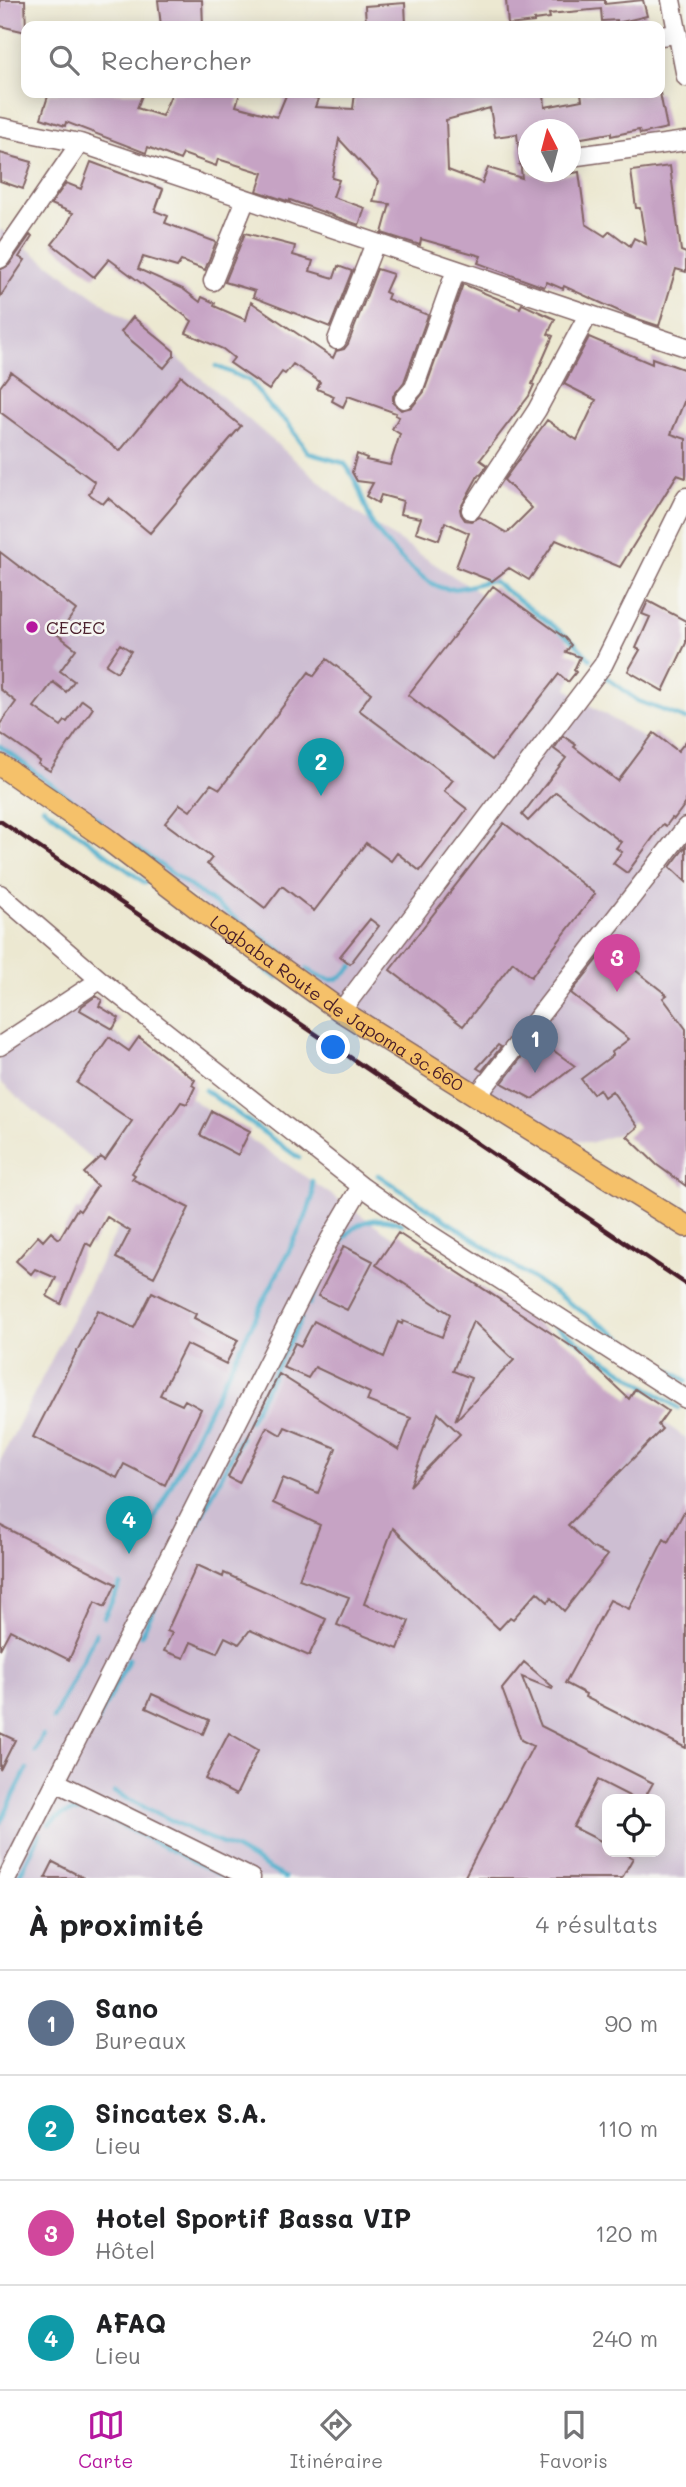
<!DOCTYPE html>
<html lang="fr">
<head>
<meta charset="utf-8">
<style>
	:root { --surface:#fff; --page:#f2f2f2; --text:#202124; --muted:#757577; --line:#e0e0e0; --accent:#b5179e }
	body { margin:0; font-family:Mali,sans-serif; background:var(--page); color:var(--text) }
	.controls { position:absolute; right:21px; bottom:21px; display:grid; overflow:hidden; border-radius:14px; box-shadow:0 4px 18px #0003 }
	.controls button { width:63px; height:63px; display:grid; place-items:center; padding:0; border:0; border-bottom:2px solid var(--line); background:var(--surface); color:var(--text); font:35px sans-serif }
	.compass { position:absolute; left:518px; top:119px; width:63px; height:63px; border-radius:50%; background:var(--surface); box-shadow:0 4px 18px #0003; rotate:354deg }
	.you { position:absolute; left:334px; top:1048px; width:24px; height:24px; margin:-18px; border:5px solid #fff; border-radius:50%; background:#1a73e8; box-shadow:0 0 0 10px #1a73e833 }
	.badge { display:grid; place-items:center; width:46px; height:46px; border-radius:50%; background:var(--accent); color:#fff; font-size:23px; font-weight:700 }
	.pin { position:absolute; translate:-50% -58px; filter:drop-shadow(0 2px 4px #0008) }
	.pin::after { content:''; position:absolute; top:37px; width:24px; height:21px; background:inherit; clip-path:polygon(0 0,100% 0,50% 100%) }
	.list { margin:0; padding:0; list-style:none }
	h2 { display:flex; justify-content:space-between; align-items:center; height:91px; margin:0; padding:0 28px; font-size:30px }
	h2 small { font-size:23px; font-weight:400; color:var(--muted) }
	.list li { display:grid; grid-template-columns:46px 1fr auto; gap:21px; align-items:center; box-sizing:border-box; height:105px; padding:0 28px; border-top:2px solid var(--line) }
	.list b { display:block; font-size:26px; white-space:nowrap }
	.list p { margin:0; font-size:23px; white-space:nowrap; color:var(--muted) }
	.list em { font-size:23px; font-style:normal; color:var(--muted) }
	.icon { flex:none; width:38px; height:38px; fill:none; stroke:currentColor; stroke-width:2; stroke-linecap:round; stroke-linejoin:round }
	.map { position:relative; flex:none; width:686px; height:1878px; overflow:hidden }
	.search { position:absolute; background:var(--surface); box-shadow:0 4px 18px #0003; left:21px; right:21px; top:21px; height:77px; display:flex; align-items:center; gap:18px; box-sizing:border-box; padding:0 24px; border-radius:14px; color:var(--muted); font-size:26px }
	.sheet { height:511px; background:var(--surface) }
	nav { display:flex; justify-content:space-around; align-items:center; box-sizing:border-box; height:98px; border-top:2px solid var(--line); background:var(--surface); font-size:19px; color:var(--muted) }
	nav a { display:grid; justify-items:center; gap:4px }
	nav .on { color:var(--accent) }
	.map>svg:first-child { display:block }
</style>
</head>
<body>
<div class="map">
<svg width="686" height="1878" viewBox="0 0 686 1878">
	<rect width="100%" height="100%" fill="#f6f6f2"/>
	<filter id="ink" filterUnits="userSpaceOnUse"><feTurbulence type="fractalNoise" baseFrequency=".0143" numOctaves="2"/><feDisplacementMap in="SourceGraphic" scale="14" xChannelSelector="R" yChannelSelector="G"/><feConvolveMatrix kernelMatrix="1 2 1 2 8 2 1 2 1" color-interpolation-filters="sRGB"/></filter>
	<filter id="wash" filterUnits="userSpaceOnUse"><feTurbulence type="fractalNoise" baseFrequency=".00686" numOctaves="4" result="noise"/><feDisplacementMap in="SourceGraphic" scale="28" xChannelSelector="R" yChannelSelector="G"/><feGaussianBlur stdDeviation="1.57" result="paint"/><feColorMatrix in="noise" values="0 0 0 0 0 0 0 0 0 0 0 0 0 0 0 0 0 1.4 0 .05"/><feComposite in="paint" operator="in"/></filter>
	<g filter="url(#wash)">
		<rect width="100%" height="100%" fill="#ece8d1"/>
		<path fill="#cdbed2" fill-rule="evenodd" d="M0,229l171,123 184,160 121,79 101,77 -10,20 13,11 106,65v313l-68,57 -28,9 -29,-6 -291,-181 -270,-204z
			M78,1002l108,93 500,343v440h-686v-417l135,-266 -135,-113v-41zM607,1799h53v53h-53z"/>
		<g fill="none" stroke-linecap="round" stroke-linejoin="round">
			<path stroke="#4dafcc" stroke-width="4.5" d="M216,366l34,15 20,26 18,16 20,30 36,10c14,17 19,40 28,60 9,19 55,66 77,66 15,0 29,-6 43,-9l81,61 17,18
				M603,675l35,26 48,18
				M0,746l100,75
				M43,807l102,76
				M132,845l151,107
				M261,967l16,11
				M307,969c20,13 29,17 46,-3
				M205,1090l94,68
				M378,1175l308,206
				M504,1292l174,116
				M309,1304c20,-40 36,-102 93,-80
				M249,1421l52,-102
				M196,1527l45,-90
				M145,1537l160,-318 8,-23 -1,-15
				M104,1617l16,-32
				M141,1635l45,-90
				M53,1719l43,-86
				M93,1730l36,-71
				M35,1752l8,-17
				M114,1792l87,43 36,15 48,28
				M0,1823l27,-54
				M49,1824c13,-13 28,-15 45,-12l133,66
				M18,1878l22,-44"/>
		</g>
		<g id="blocks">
			<path fill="#c6a3c4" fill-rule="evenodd" d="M0,0h25l1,32 -26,-6z
				M158,0h44l1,26h-42z
				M506,0h99v4l38,-4 4,16 -30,7v-3l-15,1 -1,-12 -52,5 1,4 -16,2v2l-26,3z
				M405,3l1,23h-40l-1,-20z
				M49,93h94l-6,15 25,8 10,-23h68l-4,13 41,11 10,-24h15l16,6 -3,8 38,2 2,-16h189l1,14 37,-7 -1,-7h79l7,35 -27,6 -1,-4 -28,6v-3l-41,7v-10h-42v35h-7l7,4v3l19,6 32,-6 7,52 19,12 5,-5 20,15 4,-8 12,6 -6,-36h-4l-5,-37 39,-5 11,85 5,2v19l-10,-3 -17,57 -27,-9 -68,-31 -1,3 -16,-7 -3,5 -66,-24 3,-7 -60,-17 -1,6 -38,-12 8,-29 -17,-2 5,-21 -39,-42 -7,39 7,2 -6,17 32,11 -6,17 -69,-25v2l-33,-11 6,-18 -45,-14 -2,7 -33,-12 -3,6 -32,-13 -2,6 -80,-31 -1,4 -24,-8zM490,108l5,29 22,-3 5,44 -34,-10 -6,15 -34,-13 -2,-50z
				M0,153l32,9 -9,27 -23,-8z
				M91,162l72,27 -8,22 13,5 -3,7 51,19 -11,28 -24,-9 -4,6 -34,-10 -5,12 45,20 17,13 2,-5 13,6 -1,3 32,14 5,-18 82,56 3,-7 8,-2 4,-5 29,-75 16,5 -8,18 4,2 -2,5 41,16 -24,67 -11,14v7l8,7 11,-3 12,-15 39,-108 57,24 2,-4 33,15 -7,15 5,2 -21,48 2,1 -5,11 -49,64 7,5 -6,10 -2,-1 -19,35 1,5 4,6 6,1 9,-4 27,16 25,-25 -28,-28 43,-60 30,20 19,-40 -32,-16 25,-47 63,27v-6l34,12v27l-15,37 15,5v39l-9,-3 -57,92 -64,-27 -27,40 -20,-12 -17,13 -36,-14 13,-34 -24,-11 -6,18 -23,-8 5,-14 -21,-4 3,-13 -22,-6 -3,8 -12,-7 7,-13 -16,-2 -5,-9 5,-18 10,4 -1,2 24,5 10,-31 -8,-5 7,-12 -4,-2 1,-2 -48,-17 -5,11 -11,-6 2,-5 -17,-7 3,-7 -27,-18 -8,10 -3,-2 -13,18 -39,-27 4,-5 -11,-9 -37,-16 6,-12 -83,-62 -15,18 -42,-33 14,-17 7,-14 -22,-9 15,-21 15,6z
				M245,233l50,13 -2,9 20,6 -3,10 24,7 4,-12 14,5 -22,56 -77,-30 2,-6 -30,-9z
				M30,235l2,2 -13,20 6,3 -25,37v-27l9,-5z
				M133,317l41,34v5l-10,12 -43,-36z
				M11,372l109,79 61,-75 60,50 -91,107 -42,-35 -5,6 -14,-10 6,-12 -95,-70v-25z
				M0,552l76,58 -18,25 18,14 -16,22 14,10 -8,11 -13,-10 -19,25 27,19 4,-5 2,1 15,-22 11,8 -43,63 -12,-7 2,-3 -40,-28v-9l16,-22 -16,-13z
				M493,586l72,52 6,7 -5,7 14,5 -6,13 2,2 -8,10 -9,-8 -67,86 -84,-65z
				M648,601l38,20v22l-23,48 -35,-20 12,-21 -4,-2 14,-31 -8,-3z
				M120,644l11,7 -14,21 -11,-7z
				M327,659l44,34 -12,17 94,70 -9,11 23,18 -47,62 -23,-18 -6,8 -25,-18 -52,68 -32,-25 -17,22 -58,-44 5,-6 -47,-35 15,-19 10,7 21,-27 9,5 89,-117 5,4z
				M654,733l24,18 8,-10v62l-12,16 -2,-1 -6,8 -3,-2 -36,49 -14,-10 9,-11 -6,-4 5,-6 -65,-50 -28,29 -6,-6 44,-57 -12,-9 9,-13 13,9 -2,2 44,34z
				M504,823l91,71 -64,83 -18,-15 -50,64 -73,-56z
				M686,846v36l-16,-15z
				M370,919l9,7 -29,38 -10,-8z
				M607,948l60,47 -4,3 23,31v157l-29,-21 -30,-29 11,-9 -26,-36 -8,6 -5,-8 -6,5 -12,-15 32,-24 -1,-3 17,-13 -58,-46z
				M96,996l6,4 -3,6 20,12 -6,11 -33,-19 2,-4z
				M109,1037l20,14 10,-14 56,43 -3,5 3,2 -8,17 -6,-2 -49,71 3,2 -3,4 57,29 -35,69 -38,-19 14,-27 -23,-14 -16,29 -5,-3 -25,61 -14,-8 9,-18 -21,-9 -4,5 -15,-13 22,-25 5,5 8,-9 8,7 18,-30 3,2 17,-25 -13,-13 17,-16 4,3 27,-39 -55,-38z
				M536,1038l39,28 -43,33 -30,-16z
				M498,1045l3,2 -19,24 -5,-3z
				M212,1111l38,20 -12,24 -38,-20z
				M398,1233l179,117 52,49 6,-10 33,22 -10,14 4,4 -94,96 23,22 17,8 -44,56 -13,-13 -3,4 -11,-10 -24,27 -3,-2 -11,12 -106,-101 -29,76 45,17 -11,28 -61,-24 12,-28 -50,-18 21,-54 -47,-22 10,-25 35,15 18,-45 -51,-21 -4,8 -14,-8 -28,56 -11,-6 51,-103 120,76 12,-32 -44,-17 3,-8 -55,-26 -7,11 -25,-11 12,-24 6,3 13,-25 70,36 14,-35 4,2 1,-3 39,16 8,-23 -74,-49zM473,1321l41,39 -59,61 16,-43 -18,-7zM438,1413l22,21 -50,52z
				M344,1246l29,15 -26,49 -29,-14z
				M152,1292l44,22 -2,4 44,22 -12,24 -40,-20 -26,51 22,10 3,-5 16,9 -36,76 -41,-21 -7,14 -84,-41 65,-127 36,18z
				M686,1508v240l-101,-51 1,-3 -21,-11 45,-83 19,9 35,-70 4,3z
				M0,1525l116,59 -11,23 -10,-5 -26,58 -59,-30 -10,19z
				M197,1565l26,12 1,-4 102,46 -17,37 -59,-26 -11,14 -14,-7 -8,16 -26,-11 -7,16 -20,-7 8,-18 -5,-2z
				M524,1662l29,25 -1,2 -30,-12 19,49 112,57 -9,16h-9l-37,-19 -25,47 34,17v8h15l11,6 -11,20h-158l69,-132 -12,-6 -19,-51z
				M152,1694l57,26 -6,14 -57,-26z
				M0,1733l15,7 -15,30z
				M229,1733l29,17 -22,45 -31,-16z
				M53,1862l31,16h-39z"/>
		</g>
	</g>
	<g filter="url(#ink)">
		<use href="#blocks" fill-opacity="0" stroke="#836565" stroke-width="2"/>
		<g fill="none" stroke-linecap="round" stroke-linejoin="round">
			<defs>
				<path id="minor" d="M671,0l15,77
					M660,36l18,-2
					M0,127l80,16
					M570,157l116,-16
					M0,259l80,-116 606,204
					M213,281l33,-82
					M337,340l38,-97
					M404,399l10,-11 42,-118
					M471,510l66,-100 51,-95
					M0,894l100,86 261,206 65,46 260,167
					M341,1011l262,-346 83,-168
					M0,1046l100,-66
					M477,1096l209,-269
					M56,1782l195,96
					M7,1878l323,-639 31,-53"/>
				<g id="major">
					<path id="s1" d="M0,765l107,74 93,71 141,101 345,215"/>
				</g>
			</defs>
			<use href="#minor" stroke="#836565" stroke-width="21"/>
			<use href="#major" stroke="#836565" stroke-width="24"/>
			<use href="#minor" stroke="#fff" stroke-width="18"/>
			<use href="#major" stroke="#f5c16b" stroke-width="21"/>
			<path stroke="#4a1f2b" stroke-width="4.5" d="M0,821l686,463"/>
		</g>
	</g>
	<circle fill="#b5179e" stroke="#f6f6f2" stroke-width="2.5" cx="32" cy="627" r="7"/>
	<g text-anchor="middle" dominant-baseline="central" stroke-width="5" stroke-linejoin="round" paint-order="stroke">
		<g font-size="18" fill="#4a1f2b" stroke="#f6f6f2" text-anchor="start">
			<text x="46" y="627">CECEC</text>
		</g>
		<g font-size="18" fill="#4a1f2b" stroke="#f6f6f2">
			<text stroke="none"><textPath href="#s1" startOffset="413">Logbaba Route de Japoma 3c.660</textPath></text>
		</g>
	</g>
</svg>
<div class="controls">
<button><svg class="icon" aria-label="locate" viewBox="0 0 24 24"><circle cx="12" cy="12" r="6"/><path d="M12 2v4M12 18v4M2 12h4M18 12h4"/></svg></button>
</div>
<svg class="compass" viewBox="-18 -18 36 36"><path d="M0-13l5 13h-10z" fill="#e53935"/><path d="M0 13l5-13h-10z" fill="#757577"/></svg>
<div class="you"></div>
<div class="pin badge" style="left:535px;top:1073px;background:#5c6f8a">1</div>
<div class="pin badge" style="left:321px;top:796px;background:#0f9aa8">2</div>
<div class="pin badge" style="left:617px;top:992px;background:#d1479c">3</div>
<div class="pin badge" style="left:129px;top:1554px;background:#0f9aa8">4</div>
<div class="search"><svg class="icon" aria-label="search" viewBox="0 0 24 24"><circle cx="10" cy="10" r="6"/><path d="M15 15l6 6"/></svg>Rechercher</div>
</div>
<section class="sheet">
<h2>À proximité<small>4 résultats</small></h2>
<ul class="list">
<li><span class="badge" style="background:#5c6f8a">1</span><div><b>Sano</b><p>Bureaux</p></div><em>90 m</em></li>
<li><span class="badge" style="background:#0f9aa8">2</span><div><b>Sincatex S.A.</b><p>Lieu</p></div><em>110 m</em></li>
<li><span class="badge" style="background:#d1479c">3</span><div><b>Hotel Sportif Bassa VIP</b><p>Hôtel</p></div><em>120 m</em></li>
<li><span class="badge" style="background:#0f9aa8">4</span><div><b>AFAQ</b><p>Lieu</p></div><em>240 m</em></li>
</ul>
</section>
<nav>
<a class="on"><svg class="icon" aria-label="map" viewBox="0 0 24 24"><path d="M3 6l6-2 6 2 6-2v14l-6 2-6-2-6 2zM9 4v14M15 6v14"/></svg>Carte</a>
<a><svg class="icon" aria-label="directions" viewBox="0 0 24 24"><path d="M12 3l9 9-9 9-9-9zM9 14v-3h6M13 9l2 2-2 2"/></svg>Itinéraire</a>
<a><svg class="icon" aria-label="saved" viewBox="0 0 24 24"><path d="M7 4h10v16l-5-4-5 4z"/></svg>Favoris</a>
</nav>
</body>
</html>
